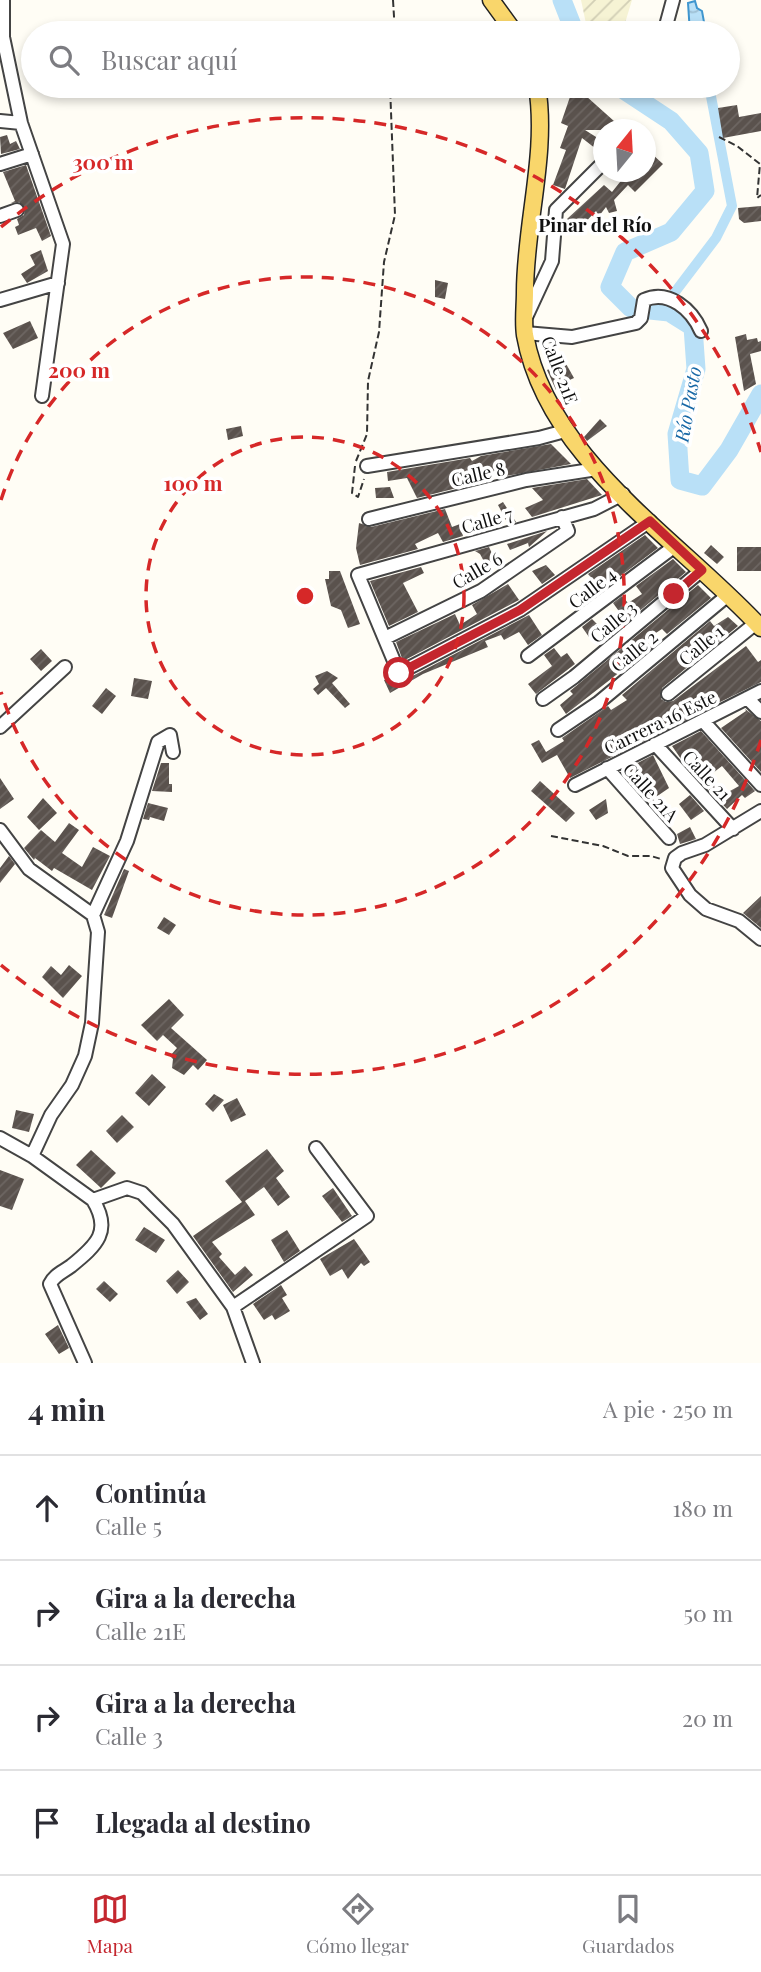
<!DOCTYPE html>
<html lang="es">
<head>
<meta charset="utf-8">
<style>
	:root { --surface:#fff; --page:#f2f2f3; --text:#2b2b33; --muted:#7c7c81; --line:#e1e1e2; --accent:#c4262e }
	body { margin:0; font-family:"Playfair Display",serif; background:var(--page); color:var(--text) }
	.compass { position:absolute; left:593px; top:119px; width:63px; height:63px; border-radius:50%; background:var(--surface); box-shadow:0 4px 10px #0003; rotate:18deg }
	.stop { position:absolute; width:21px; height:21px; margin:-16px; border:5px solid #c4262e; border-radius:50%; background:#fff }
	.stop.end { background:#c4262e; border-color:#fff; box-shadow:0 2px 7px #0008 }
	.list { margin:0; padding:0; list-style:none }
	h2 { display:flex; justify-content:space-between; align-items:center; height:91px; margin:0; padding:0 28px; font-size:30px }
	h2 small { font-size:23px; font-weight:400; color:var(--muted) }
	.list li { display:grid; grid-template-columns:46px 1fr auto; gap:21px; align-items:center; box-sizing:border-box; height:105px; padding:0 28px; border-top:2px solid var(--line) }
	.list b { display:block; font-size:26px; white-space:nowrap }
	.list p { margin:0; font-size:23px; white-space:nowrap; color:var(--muted) }
	.list em { font-size:23px; font-style:normal; color:var(--muted) }
	.icon { flex:none; width:38px; height:38px; fill:none; stroke:currentColor; stroke-width:2; stroke-linecap:round; stroke-linejoin:round }
	.map { position:relative; flex:none; width:761px; height:1363px; overflow:hidden }
	.search { position:absolute; background:var(--surface); box-shadow:0 4px 10px #0003; left:21px; right:21px; top:21px; height:77px; display:flex; align-items:center; gap:18px; box-sizing:border-box; padding:0 24px; border-radius:38px; color:var(--muted); font-size:26px }
	.sheet { height:511px; background:var(--surface) }
	nav { display:flex; justify-content:space-around; align-items:center; box-sizing:border-box; height:98px; border-top:2px solid var(--line); background:var(--surface); font-size:19px; color:var(--muted) }
	nav a { display:grid; justify-items:center; gap:4px }
	nav .on { color:var(--accent) }
	.map>svg:first-child { display:block }
</style>
</head>
<body>
<div class="map">
<svg width="761" height="1363" viewBox="0 0 761 1363">
	<defs>
		<pattern id="farmland-furrows" width="10" height="10" patternUnits="userSpaceOnUse" patternTransform="scale(1.75)"><rect width="10" height="10" fill="#f6f3d4"/><path d="M-1 1l2-2M0 10L10 0M9 11l2-2" fill="none" stroke="#d2cfb5"/></pattern>
		<pattern id="water-waves" width="16" height="10" patternUnits="userSpaceOnUse" patternTransform="scale(1.75)"><rect width="16" height="10" fill="#b9e0f7"/><path d="M0 5q4-4 8 0t8 0" fill="none" stroke="#9ebfd3"/></pattern>
		<pattern id="building-hatch" width="6" height="6" patternUnits="userSpaceOnUse" patternTransform="scale(1.75)"><rect width="6" height="6" fill="#5a524d"/><path d="M-1 1l2-2M0 6l6-6M5 7l2-2" fill="none" stroke="#6d6662"/></pattern>
	</defs>
	<rect width="100%" height="100%" fill="#fffdf5"/>
	<path fill="url(#farmland-furrows)" d="M581,0h51l-10,33h-34z"/>
	<path fill="url(#water-waves)" stroke="#3f96cf" stroke-width="2" d="M695,1l2,7 5,3 4,22h-16l-2,-30z"/>
	<g fill="none" stroke-linecap="round" stroke-linejoin="round">
		<path stroke="#b9e0f7" stroke-width="10" d="M675,292l41,-54 16,-32 -23,-120"/>
		<path stroke="#b9e0f7" stroke-width="19" d="M562,0l13,33
			M618,86l53,35 28,32 6,38 -34,41 -46,20 -15,35 21,21 38,4 24,15 3,42 -19,65 3,46 22,6 27,-36 32,-56"/>
	</g>
	<path fill="url(#building-hatch)" fill-rule="evenodd" d="M572,91l14,5 38,34h-39l19,12v5l-4,5 -18,-14 -17,51 -12,-4 13,-35 -6,-2 8,-22 -7,-3z
		M737,105l2,12 22,-4v18l-38,7 -5,-30z
		M7,135l3,9 6,-3 4,8 -19,5 -1,-17z
		M652,154l11,10 -28,28 -7,-7 -14,15 3,11 -8,2 -3,-6 -7,9 -3,-5 -18,19 -11,-11 37,-34 8,7 16,-20h18v-10z
		M26,165l25,71 -9,5 -6,-13 -18,7 -3,-8 4,-2 -2,-6 7,-4 1,-7 -6,-6 -8,1 4,-2 -12,-29z
		M761,206v15l-17,2 -5,-4 -1,-11z
		M41,250l7,21 -21,12 -6,-9 14,-9 -5,-10z
		M435,280l13,3 -3,16 -10,-2z
		M30,321l8,17 -25,11 -10,-16z
		M746,334l1,6 10,-2 1,4 3,-1v10l-11,3 6,30 -12,7 -9,-54z
		M565,362l9,16 -11,5 1,2 -8,5 -9,-20z
		M600,419l7,7 -20,15 -3,-4z
		M241,426l2,10 -15,4 -2,-11z
		M551,444l20,20 -70,13 -4,-5 -8,8 -72,18 -10,-20 -19,3 -1,-9 83,-14 2,3 9,-5z
		M587,479l15,16 -70,22 -7,-9 18,-8 -11,-12z
		M390,487l4,11h-18l-1,-10z
		M503,502l13,20 -8,2 -10,-19z
		M445,509l7,18 8,-3 3,12 -20,6 -5,-9 -23,11 3,5 -58,16 -4,-17 3,-25 12,4z
		M547,531l-18,16 -1,-4 -18,7 -3,-6z
		M645,535l13,13 -63,47 -6,-7 6,-6 -7,-8z
		M711,545l13,12 -7,7 -13,-11z
		M489,547l7,15 -9,5 -7,-13 -5,-3z
		M737,547h24v24h-24z
		M673,559l13,13 -62,52 -7,-9 4,-1 -8,-11 9,-7 6,7 14,-9 -6,-8z
		M546,565l9,10 -13,9 -10,-13z
		M421,567l3,6 -21,10 15,29 -29,14 -19,-45z
		M329,571h11l20,53 -12,4 -7,-18 -10,-4 -6,-27h4z
		M508,584l11,16 -116,61 -7,-19 59,-28 5,11 17,-11 -5,-9z
		M698,585l13,13 -44,36 -5,-5 -17,11 7,7 -86,67 -6,-9 13,-11 -3,-3z
		M529,615l13,20 -14,10 -9,-13 -15,8 -3,-5 -16,6 3,6 -65,27 -33,19 -6,-13 7,-3 7,5 5,-1z
		M728,617l10,9 -29,24 -7,-9 -19,16 7,8 -28,23 -1,11 5,3 7,-1 73,-55 12,16 3,-2v22l-49,24 -11,-12 -18,14 8,9 -121,61 -13,-23 -15,8 -11,-19 8,-4 7,12 18,-11 -2,-3 46,-32 3,4 16,-10 -5,-5 88,-74 4,5z
		M592,619l8,8 -11,10 -7,-10z
		M554,648l7,9 6,-4 8,11 -39,30 -8,-10 24,-18 -8,-11z
		M41,649l11,12 -11,10 -11,-12z
		M327,671l11,7 -6,5 18,21 -5,4 -19,-20 -8,7 -5,-6 6,-5 -4,-8z
		M134,678l18,3 -4,18 -17,-3z
		M106,688l10,8 -14,18 -10,-8z
		M745,709l16,12v51l-40,-44 25,-17z
		M701,731l54,60 -10,7 -3,-3 -15,14 -35,-38 9,-6 -8,-15 -12,9 -9,-13zM722,766l17,20 -18,10 -12,-20z
		M653,755l16,33 -16,11 3,5 -4,2 -24,-38z
		M161,763h8v21h3v8l-20,-1z
		M0,778l14,21 -14,10z
		M540,781l35,32 -9,9 -35,-31z
		M690,795l14,16 -13,9 -12,-16z
		M43,798l14,15 -18,17 -12,-13z
		M606,799l2,14 -12,7 -7,-10z
		M148,803l20,5 -4,13 -14,-4 -1,3 -6,-1z
		M69,823l10,7 -17,23 20,14 11,-20 17,9 -18,34 -38,-22 -2,3 -17,-13 -1,2 -10,-12 17,-18 14,12z
		M690,827l6,12 -16,5 -3,-10z
		M9,856l6,8 -15,19v-15z
		M124,869l5,2 -17,47 -8,-3z
		M761,896v32l-18,-15z
		M164,917l12,8 -7,10 -12,-7z
		M69,965l13,11 -19,22 -21,-21 9,-11 10,9z
		M169,999l15,16 -13,13 36,32 -9,10 -5,-5 -9,10 -12,-7 1,-9 -3,-3 7,-8 -14,-13 -6,6 -16,-16z
		M152,1074l14,13 -17,19 -14,-13z
		M214,1094l10,6 -11,12 -8,-8z
		M237,1098l9,17 -15,7 -8,-17z
		M16,1110l18,4 -5,18 -17,-4z
		M122,1115l12,12 -17,16 -11,-12z
		M267,1149l17,22 -8,7 14,19 -12,9 -14,-19 -19,14 10,14 -43,27 10,12 -3,3 16,18 10,-9 8,9 -20,17 -40,-56 49,-34 -17,-21z
		M91,1150l25,23 -15,15 -25,-23z
		M0,1170l24,9 -12,31 -12,-4z
		M333,1188l19,28 -10,6 -20,-26z
		M144,1227l21,13 -9,13 -21,-13z
		M287,1230l13,21 -16,11 -13,-22z
		M354,1239l16,23 -6,4 -3,-3 -13,16 -6,-10 -12,7 -10,-17z
		M178,1270l11,12 -12,12 -11,-13z
		M104,1281l14,13 -8,8 -14,-13z
		M281,1285l6,10 -5,3 8,13 -15,9 -3,-5 -8,5 -11,-16z
		M196,1298l12,16 -8,6 -14,-18z
		M58,1325l11,23 -10,6 -14,-20z"/>
	<g fill="none" stroke-linecap="round" stroke-linejoin="round">
		<defs>
			<path id="minor" d="M3,0v37l18,86 42,121 -21,152
				M664,33l9,-33
				M0,121l21,2
				M0,164l32,-10
				M0,216l17,-6
				M0,300l58,-17
				M527,315l25,-54 4,-51 45,-45
				M525,333l47,4 64,-14 5,-5 3,-18c25,-11 48,10 57,31
				M367,466l172,-28 26,-7
				M623,494l-29,15 -236,66 41,98 121,-63 130,-89
				M369,519l157,-39 71,-11
				M385,638l96,-47 87,-60 -6,-14
				M528,656l147,-110
				M668,694l88,-71
				M747,698l14,14
				M543,699l31,-22 128,-107
				M704,722l57,63
				M0,727l65,-60
				M558,730l40,-27 130,-108
				M655,744l78,85
				M607,768l62,70
				M575,785l186,-94
				M761,811l-56,34 -23,8 -7,5 -3,10 18,27 16,14 33,12 22,18
				M0,830l29,39 64,46 5,17 -6,91 -7,33 -13,29 -21,30 -19,41
				M93,915l34,-74 31,-99 12,-7 3,17
				M0,1138l32,18 61,44 34,-12 15,5 31,31 60,83 20,56
				M233,1307l134,-91 -51,-68
				M85,1363l-35,-79c4,-9 13,-12 21,-18 26,-21 41,-35 22,-66"/>
			<path id="major" d="M491,0l24,33
				M537,86c11,67 -12,138 -12,206 0,14 -2,29 0,43 22,125 155,205 236,293"/>
		</defs>
		<use href="#minor" stroke="#444" stroke-width="16"/>
		<use href="#major" stroke="#222" stroke-width="19"/>
		<path stroke="#333" stroke-width="2" stroke-dasharray="7 3.5" stroke-linecap="butt" d="M393,0l2,33
			M719,137l18,9 23,18 -3,34 4,-3
			M356,461l11,-27 1,-53 11,-49 5,-70 11,-47 -5,-129
			M355,466l-3,27 6,4 6,-18
			M551,836l52,10 25,10h23l10,3"/>
		<use href="#minor" stroke="#fff" stroke-width="12"/>
		<use href="#major" stroke="#f9d66b" stroke-width="16"/>
	</g>
	<g fill="none" stroke-linecap="round" stroke-linejoin="round">
		<path stroke="#c4262e" stroke-width="9" d="M399,673l121,-63 130,-89 52,49 -28,24"/>
	</g>
	<g fill="none" stroke="#d62828" stroke-width="3.5" stroke-dasharray="12 9">
		<circle cx="305" cy="596" r="159"/>
		<path d="M1 500A319 319 0 1 1 1 692"/>
		<path d="M761 740A478 478 0 0 1 1 965M1 227A478 478 0 0 1 761 452"/>
	</g>
	<g text-anchor="middle" dominant-baseline="central" stroke-width="7" stroke-linejoin="round" paint-order="stroke">
		<g font-size="18" fill="#111" stroke="#fff">
			<text transform="translate(560 370) rotate(69)">Calle 21E</text>
			<text transform="translate(478 474) rotate(-13)">Calle 8</text>
			<text transform="translate(487 520) rotate(-16)">Calle 7</text>
			<text transform="translate(477 570) rotate(-30)">Calle 6</text>
			<text transform="translate(592 588) rotate(-37)">Calle 4</text>
			<text transform="translate(613 622) rotate(-39)">Calle 3</text>
			<text transform="translate(701 645) rotate(-39)">Calle 1</text>
			<text transform="translate(634 651) rotate(-39)">Calle 2</text>
			<text transform="translate(660 722) rotate(-26)">Carrera 16 Este</text>
			<text transform="translate(707 775) rotate(47)">Calle 21</text>
			<text transform="translate(651 792) rotate(48)">Calle 21A</text>
		</g>
		<g font-size="19" font-weight="bold" fill="#111" stroke="#fff">
			<text x="595" y="224">Pinar del Río</text>
		</g>
		<g font-size="19" font-style="italic" fill="#1768a6" stroke="#fff">
			<text transform="translate(687 404) rotate(-80)">Río Pasto</text>
		</g>
	</g>
	<circle cx="305" cy="596" r="10" fill="#d62828" stroke="#fff" stroke-width="3.5"/>
	<g font-size="21" text-anchor="middle" font-weight="bold" fill="#d62828" stroke="#fff" stroke-width="7" stroke-linejoin="round" paint-order="stroke">
		<text x="103" y="170">300 m</text>
		<text x="79" y="378">200 m</text>
		<text x="193" y="491">100 m</text>
	</g>
</svg>
<svg class="compass" viewBox="-18 -18 36 36"><path d="M0-13l5 13h-10z" fill="#e53935"/><path d="M0 13l5-13h-10z" fill="#7c7c81"/></svg>
<div class="stop" style="left:399px;top:673px"></div>
<div class="stop end" style="left:674px;top:594px"></div>
<div class="search"><svg class="icon" aria-label="search" viewBox="0 0 24 24"><circle cx="10" cy="10" r="6"/><path d="M15 15l6 6"/></svg>Buscar aquí</div>
</div>
<section class="sheet">
<h2>4 min<small>A pie · 250 m</small></h2>
<ul class="list">
<li><svg class="icon" aria-label="ahead" viewBox="0 0 24 24"><path d="M12 20V5M6 11l6-6 6 6"/></svg><div><b>Continúa</b><p>Calle 5</p></div><em>180 m</em></li>
<li><svg class="icon" aria-label="right" viewBox="0 0 24 24"><path d="M7 20v-9h11M14 6l5 5-5 5"/></svg><div><b>Gira a la derecha</b><p>Calle 21E</p></div><em>50 m</em></li>
<li><svg class="icon" aria-label="right" viewBox="0 0 24 24"><path d="M7 20v-9h11M14 6l5 5-5 5"/></svg><div><b>Gira a la derecha</b><p>Calle 3</p></div><em>20 m</em></li>
<li><svg class="icon" aria-label="arrive" viewBox="0 0 24 24"><path d="M6 21V4h12l-3 4 3 4H6"/></svg><div><b>Llegada al destino</b></div></li>
</ul>
</section>
<nav>
<a class="on"><svg class="icon" aria-label="map" viewBox="0 0 24 24"><path d="M3 6l6-2 6 2 6-2v14l-6 2-6-2-6 2zM9 4v14M15 6v14"/></svg>Mapa</a>
<a><svg class="icon" aria-label="directions" viewBox="0 0 24 24"><path d="M12 3l9 9-9 9-9-9zM9 14v-3h6M13 9l2 2-2 2"/></svg>Cómo llegar</a>
<a><svg class="icon" aria-label="saved" viewBox="0 0 24 24"><path d="M7 4h10v16l-5-4-5 4z"/></svg>Guardados</a>
</nav>
</body>
</html>
